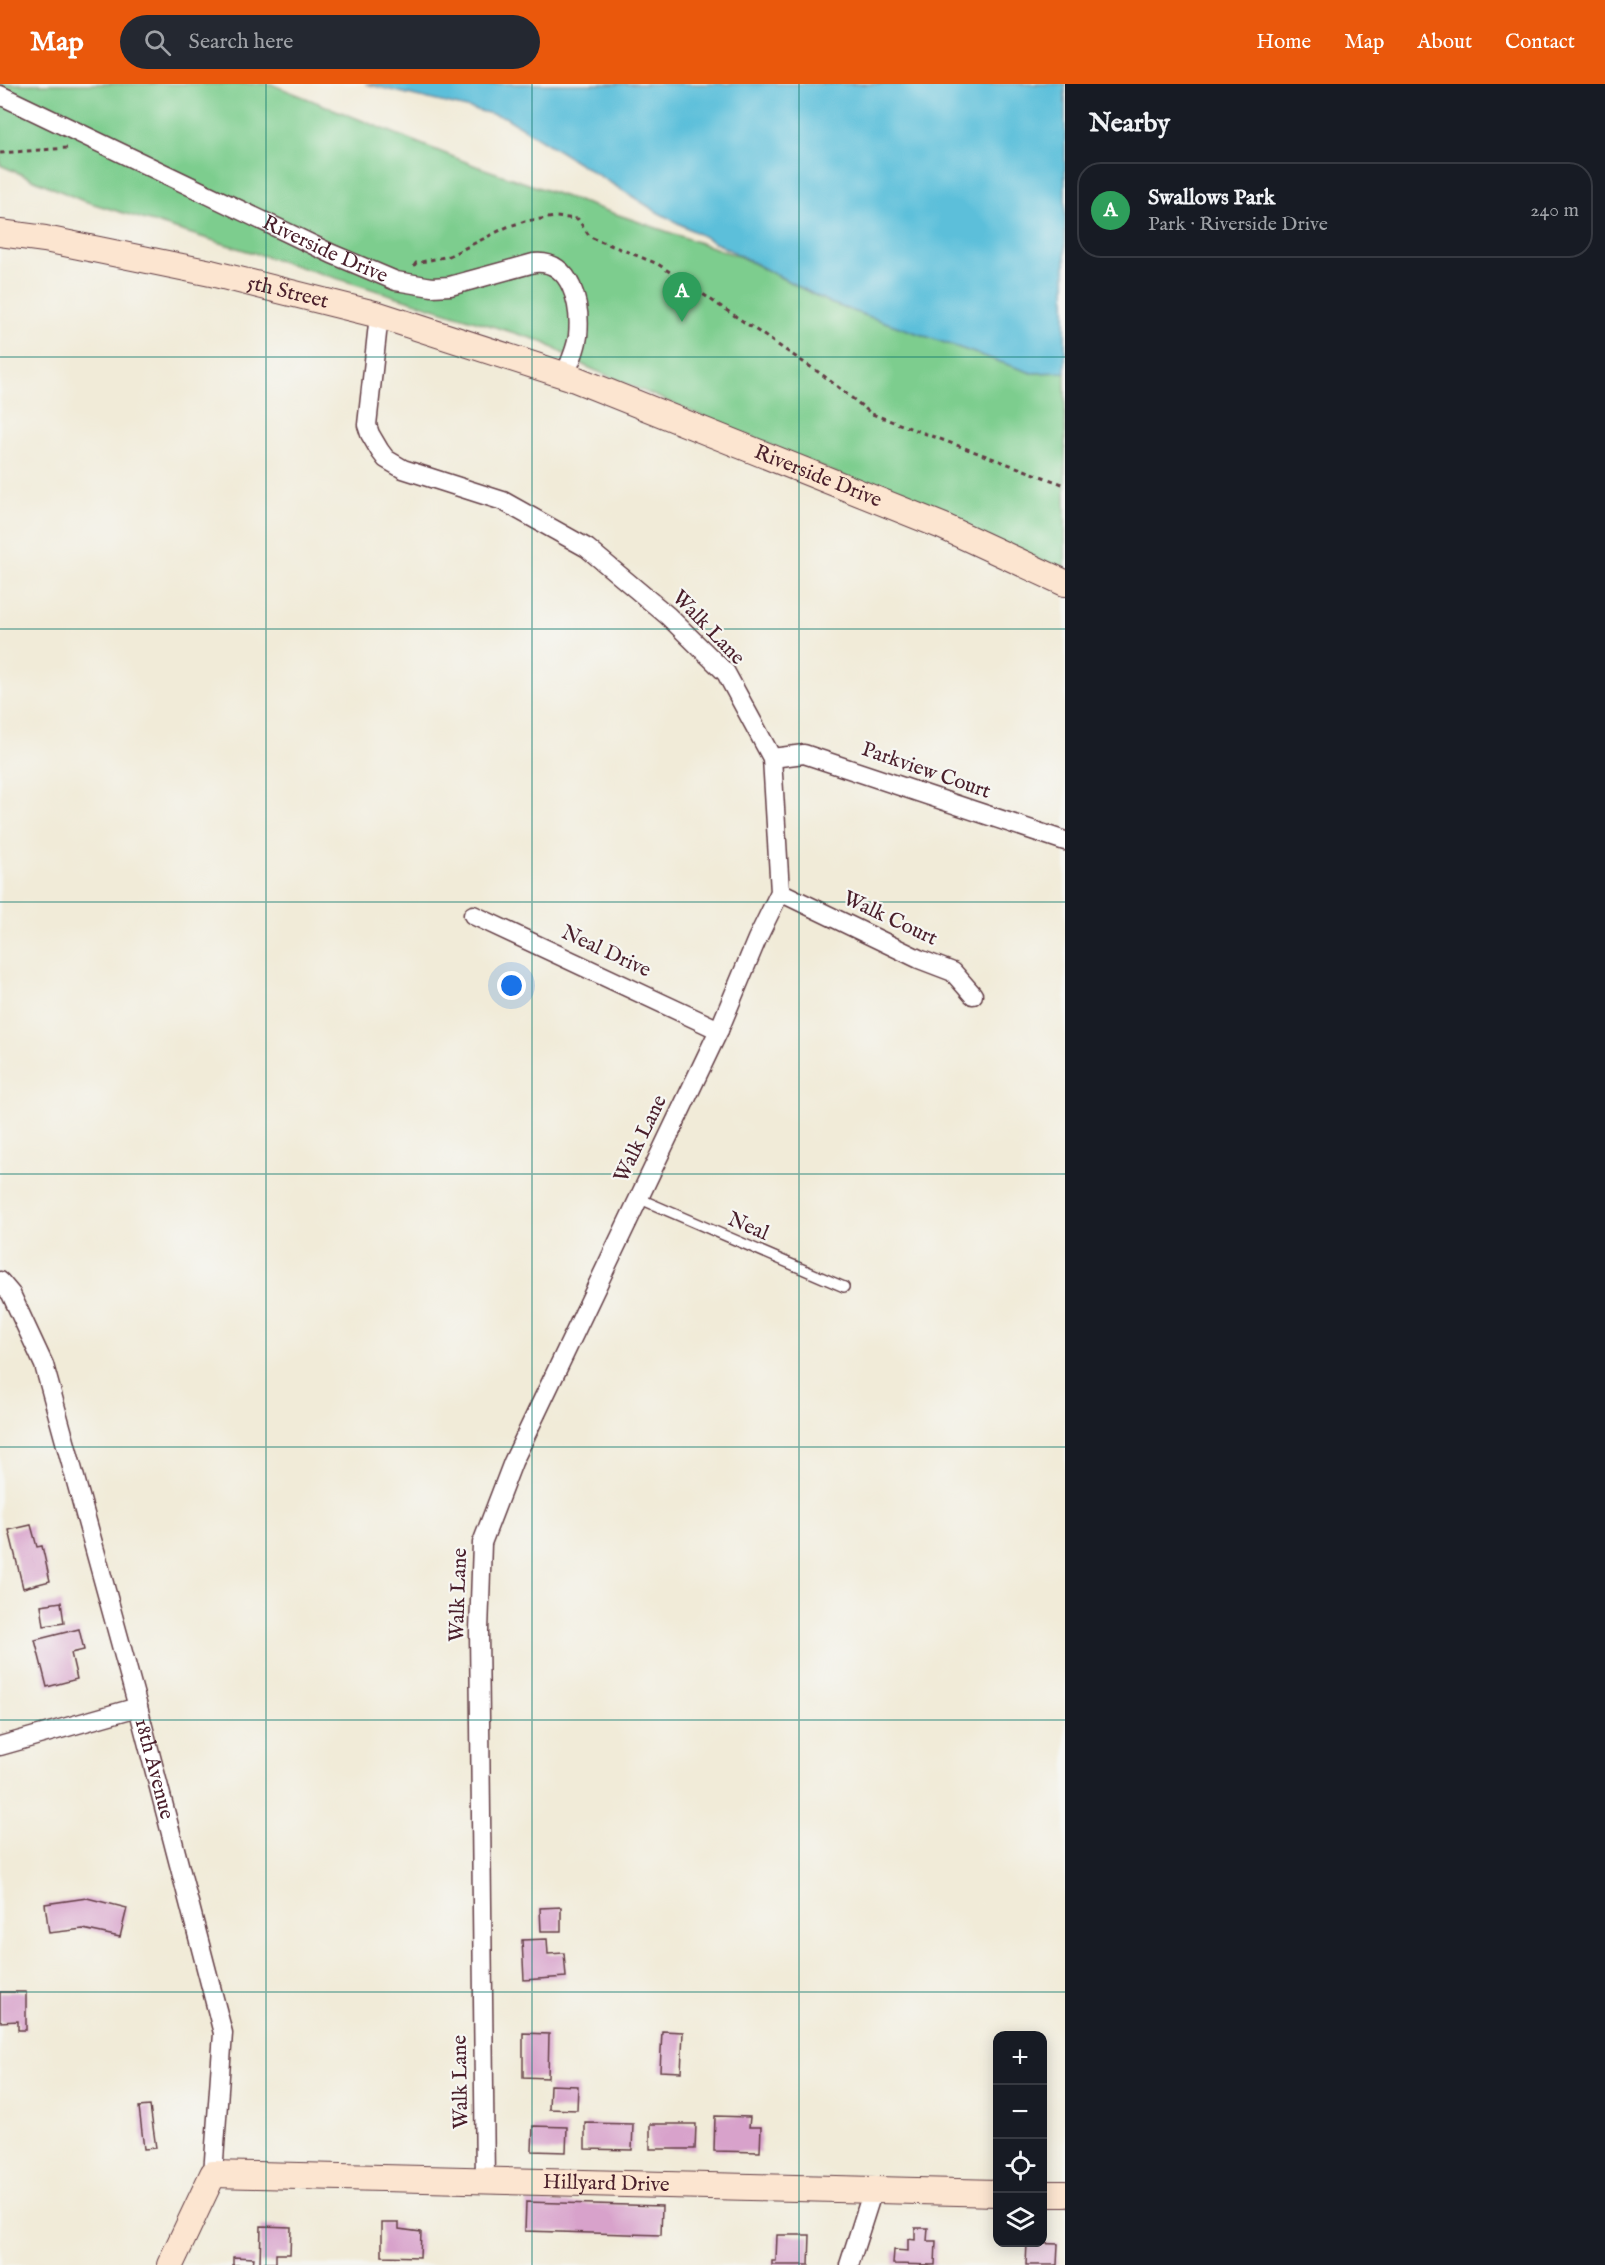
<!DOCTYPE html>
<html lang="en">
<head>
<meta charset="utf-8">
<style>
	:root { --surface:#171b24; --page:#242831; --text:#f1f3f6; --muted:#9ea1a6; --line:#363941; --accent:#ea580c }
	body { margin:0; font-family:"IM FELL English",serif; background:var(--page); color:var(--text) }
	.controls { position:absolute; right:18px; bottom:18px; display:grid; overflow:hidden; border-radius:12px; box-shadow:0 3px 15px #0003 }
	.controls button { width:54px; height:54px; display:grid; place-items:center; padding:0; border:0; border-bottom:2px solid var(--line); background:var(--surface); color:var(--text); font:30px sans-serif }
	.you { position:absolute; left:512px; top:902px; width:21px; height:21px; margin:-15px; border:4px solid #fff; border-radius:50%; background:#1a73e8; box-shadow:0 0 0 9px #1a73e833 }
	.badge { display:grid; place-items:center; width:39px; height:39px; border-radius:50%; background:var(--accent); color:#fff; font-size:20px; font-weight:700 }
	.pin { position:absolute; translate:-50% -50px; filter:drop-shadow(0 2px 3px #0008) }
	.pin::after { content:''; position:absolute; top:32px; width:21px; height:18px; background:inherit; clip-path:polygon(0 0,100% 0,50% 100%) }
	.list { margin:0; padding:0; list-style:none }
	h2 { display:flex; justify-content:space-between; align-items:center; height:78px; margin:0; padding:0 24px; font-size:26px }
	h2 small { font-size:20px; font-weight:400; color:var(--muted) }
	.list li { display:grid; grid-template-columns:39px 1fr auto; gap:18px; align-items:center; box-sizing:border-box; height:96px; margin:0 12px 12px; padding:0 12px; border:2px solid var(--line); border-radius:24px }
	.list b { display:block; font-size:22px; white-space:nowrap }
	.list p { margin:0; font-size:20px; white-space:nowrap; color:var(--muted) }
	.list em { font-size:20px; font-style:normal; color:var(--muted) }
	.icon { flex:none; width:33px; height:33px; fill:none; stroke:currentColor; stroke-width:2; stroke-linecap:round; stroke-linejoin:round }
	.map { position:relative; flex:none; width:1065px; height:2181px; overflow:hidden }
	header { display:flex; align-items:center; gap:36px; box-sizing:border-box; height:84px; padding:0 30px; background:var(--accent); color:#fff }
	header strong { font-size:28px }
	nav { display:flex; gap:33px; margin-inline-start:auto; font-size:21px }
	.search { width:420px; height:54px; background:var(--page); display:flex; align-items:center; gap:15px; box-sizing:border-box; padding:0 21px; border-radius:33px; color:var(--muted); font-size:22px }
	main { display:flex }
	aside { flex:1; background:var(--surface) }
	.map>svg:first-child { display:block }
</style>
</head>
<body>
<header>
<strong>Map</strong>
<div class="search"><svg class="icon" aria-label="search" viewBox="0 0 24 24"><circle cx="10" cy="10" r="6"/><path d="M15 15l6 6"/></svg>Search here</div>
<nav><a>Home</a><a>Map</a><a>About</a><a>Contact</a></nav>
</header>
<main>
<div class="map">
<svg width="1065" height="2181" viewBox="0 0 1065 2181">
	<rect width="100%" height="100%" fill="#f6f6f2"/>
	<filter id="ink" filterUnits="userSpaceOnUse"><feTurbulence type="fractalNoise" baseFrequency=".0167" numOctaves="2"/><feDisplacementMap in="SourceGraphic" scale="12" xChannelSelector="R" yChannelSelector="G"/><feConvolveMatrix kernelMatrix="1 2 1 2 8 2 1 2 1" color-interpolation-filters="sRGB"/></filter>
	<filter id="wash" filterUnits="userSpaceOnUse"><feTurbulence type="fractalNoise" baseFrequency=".008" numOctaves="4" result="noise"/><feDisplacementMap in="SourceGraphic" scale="24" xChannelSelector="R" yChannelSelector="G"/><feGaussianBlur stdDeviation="1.35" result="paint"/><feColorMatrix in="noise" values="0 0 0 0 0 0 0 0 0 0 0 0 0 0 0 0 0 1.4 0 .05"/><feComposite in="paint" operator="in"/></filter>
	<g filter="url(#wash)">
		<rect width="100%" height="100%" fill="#f1ebd8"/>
		<path fill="#7dcd8e" stroke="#64765c" stroke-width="1.5" d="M0,0h271l205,82 265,91 89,46 202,70 33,-1v199l-480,-205 -44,-25 -460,-141 -81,-35z"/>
		<path fill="#5cbfda" stroke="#536f82" stroke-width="1.5" d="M365,0h700v288l-33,1 -202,-70 -171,-90 -154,-96z"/>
		<g id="blocks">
			<path fill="#d8a2cb" d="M31,1441l6,22 5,-1 8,35 -27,7 -14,-58z
				M61,1518l3,21 -20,3 -3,-21z
				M79,1545l5,21 -13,3 6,26 -30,8 -12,-47z
				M87,1814l40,10 -7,29 -37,-8 -34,4 -4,-29z
				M561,1823v24h-20l-1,-23z
				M547,1855l1,15 16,-1 2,24 -42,3 -2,-40z
				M0,1908h26v38h-8v-9l-18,1z
				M662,1947l21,1 -2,40 -21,-1z
				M523,1949l26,1 -1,44 -25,-1z
				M550,2001l28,1 -1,24 -28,-1z
				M150,2022l6,42 -12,1 -5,-42z
				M715,2032l35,1 -1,10h12l-1,25 -46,-1z
				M585,2039l48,1 -1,26 -47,-1z
				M650,2040h46l-1,25h-45z
				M533,2042l34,1 -1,25 -34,-1z
				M526,2118l136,4 -1,29 -136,-4z
				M382,2139h17v6l22,3 -1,25 -38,-1z
				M261,2142l30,1 -1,27h-14v9h-16z
				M915,2144h13l-1,13h9l-1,24 -42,-1 1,-14 14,1v-12l7,1z
				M777,2151h33l-1,30h-37v-4h4z
				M1027,2159l31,1 -1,21h-31z
				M233,2173l21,1 -1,7h-20z"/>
		</g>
	</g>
	<g filter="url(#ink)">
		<use href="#blocks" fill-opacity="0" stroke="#633e45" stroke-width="1.5"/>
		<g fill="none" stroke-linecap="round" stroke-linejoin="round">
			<defs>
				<path id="lane" d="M638,1114l206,89"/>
				<g id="street">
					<path id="s1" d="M0,11l332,159 64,27 36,6 18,-1 84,-23c38,-4 47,43 44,73 -2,14 -8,27 -14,40"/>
					<path d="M379,231l-12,110 3,9 10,17 6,8 17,10 100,32 84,47 81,68 58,57 46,85 8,134 -23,47 -38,91 -206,432 -31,81 -3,88 6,550"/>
					<path d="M772,674l32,-4 261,87"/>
					<path d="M780,808l139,67 34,13 20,23"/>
					<path d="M473,831l246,115"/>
					<path id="s2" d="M0,1197l11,13 33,71 94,342 85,326 -10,141"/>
					<path d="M0,1662l138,-39"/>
					<path d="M849,2181l24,-75"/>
				</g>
				<g id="secondary">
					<path id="s3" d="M0,149l45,6 166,34 168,42 191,62 372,149 123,57"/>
					<path d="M1042,2110h23"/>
					<path id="s4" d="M170,2181l43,-91 785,19"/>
				</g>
			</defs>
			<use href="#lane" stroke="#633e45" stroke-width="12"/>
			<use href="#street" stroke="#633e45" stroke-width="21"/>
			<use href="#secondary" stroke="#633e45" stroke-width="28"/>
			<path stroke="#633e45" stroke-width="3" stroke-dasharray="4.5 4.5" stroke-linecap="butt" d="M0,69l67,-5
				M414,182l2,-3 33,-7 58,-29 18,-6 31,-4 22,2 12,18 68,27 166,112 48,38 193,71"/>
			<use href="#lane" stroke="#fff" stroke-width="9"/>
			<use href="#street" stroke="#fff" stroke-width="18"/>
			<use href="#secondary" stroke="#fce5d0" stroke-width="26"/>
		</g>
	</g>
	<path fill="none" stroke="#0f766e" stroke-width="1.5" stroke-opacity="0.55" d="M266,0v2181M532,0v2181M799,0v2181M0,273h1065M0,545h1065M0,818h1065M0,1090h1065M0,1363h1065M0,1636h1065M0,1908h1065"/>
	<g text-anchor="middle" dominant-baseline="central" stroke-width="4.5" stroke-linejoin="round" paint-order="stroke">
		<g font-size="21" fill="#4a1f2b" stroke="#f6f6f2">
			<text stroke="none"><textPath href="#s1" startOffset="360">Riverside Drive</textPath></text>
			<text stroke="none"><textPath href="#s3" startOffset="294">5th Street</textPath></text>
			<text stroke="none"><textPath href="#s3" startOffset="856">Riverside Drive</textPath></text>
			<text transform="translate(708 544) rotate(46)">Walk Lane</text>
			<text transform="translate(926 687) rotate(19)">Parkview Court</text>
			<text transform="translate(890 835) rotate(25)">Walk Court</text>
			<text transform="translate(606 868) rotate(25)">Neal Drive</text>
			<text transform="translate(641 1055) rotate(-64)">Walk Lane</text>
			<text transform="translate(748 1143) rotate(23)">Neal</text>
			<text transform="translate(459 1511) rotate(-88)">Walk Lane</text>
			<text stroke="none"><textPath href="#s2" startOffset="514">18th Avenue</textPath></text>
			<text transform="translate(461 1998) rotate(-91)">Walk Lane</text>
			<text stroke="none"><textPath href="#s4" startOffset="494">Hillyard Drive</textPath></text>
		</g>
	</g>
</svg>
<div class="controls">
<button>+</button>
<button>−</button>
<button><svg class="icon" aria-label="locate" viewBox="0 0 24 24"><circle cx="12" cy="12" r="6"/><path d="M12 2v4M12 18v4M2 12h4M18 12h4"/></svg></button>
<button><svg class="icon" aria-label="layers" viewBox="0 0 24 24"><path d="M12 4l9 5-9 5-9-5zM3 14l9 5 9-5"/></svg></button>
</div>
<div class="you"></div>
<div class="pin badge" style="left:682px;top:238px;background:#2e9e5b">A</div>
</div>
<aside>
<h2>Nearby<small></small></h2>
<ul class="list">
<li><span class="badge" style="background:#2e9e5b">A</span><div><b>Swallows Park</b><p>Park · Riverside Drive</p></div><em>240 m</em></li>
</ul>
</aside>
</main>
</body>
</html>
